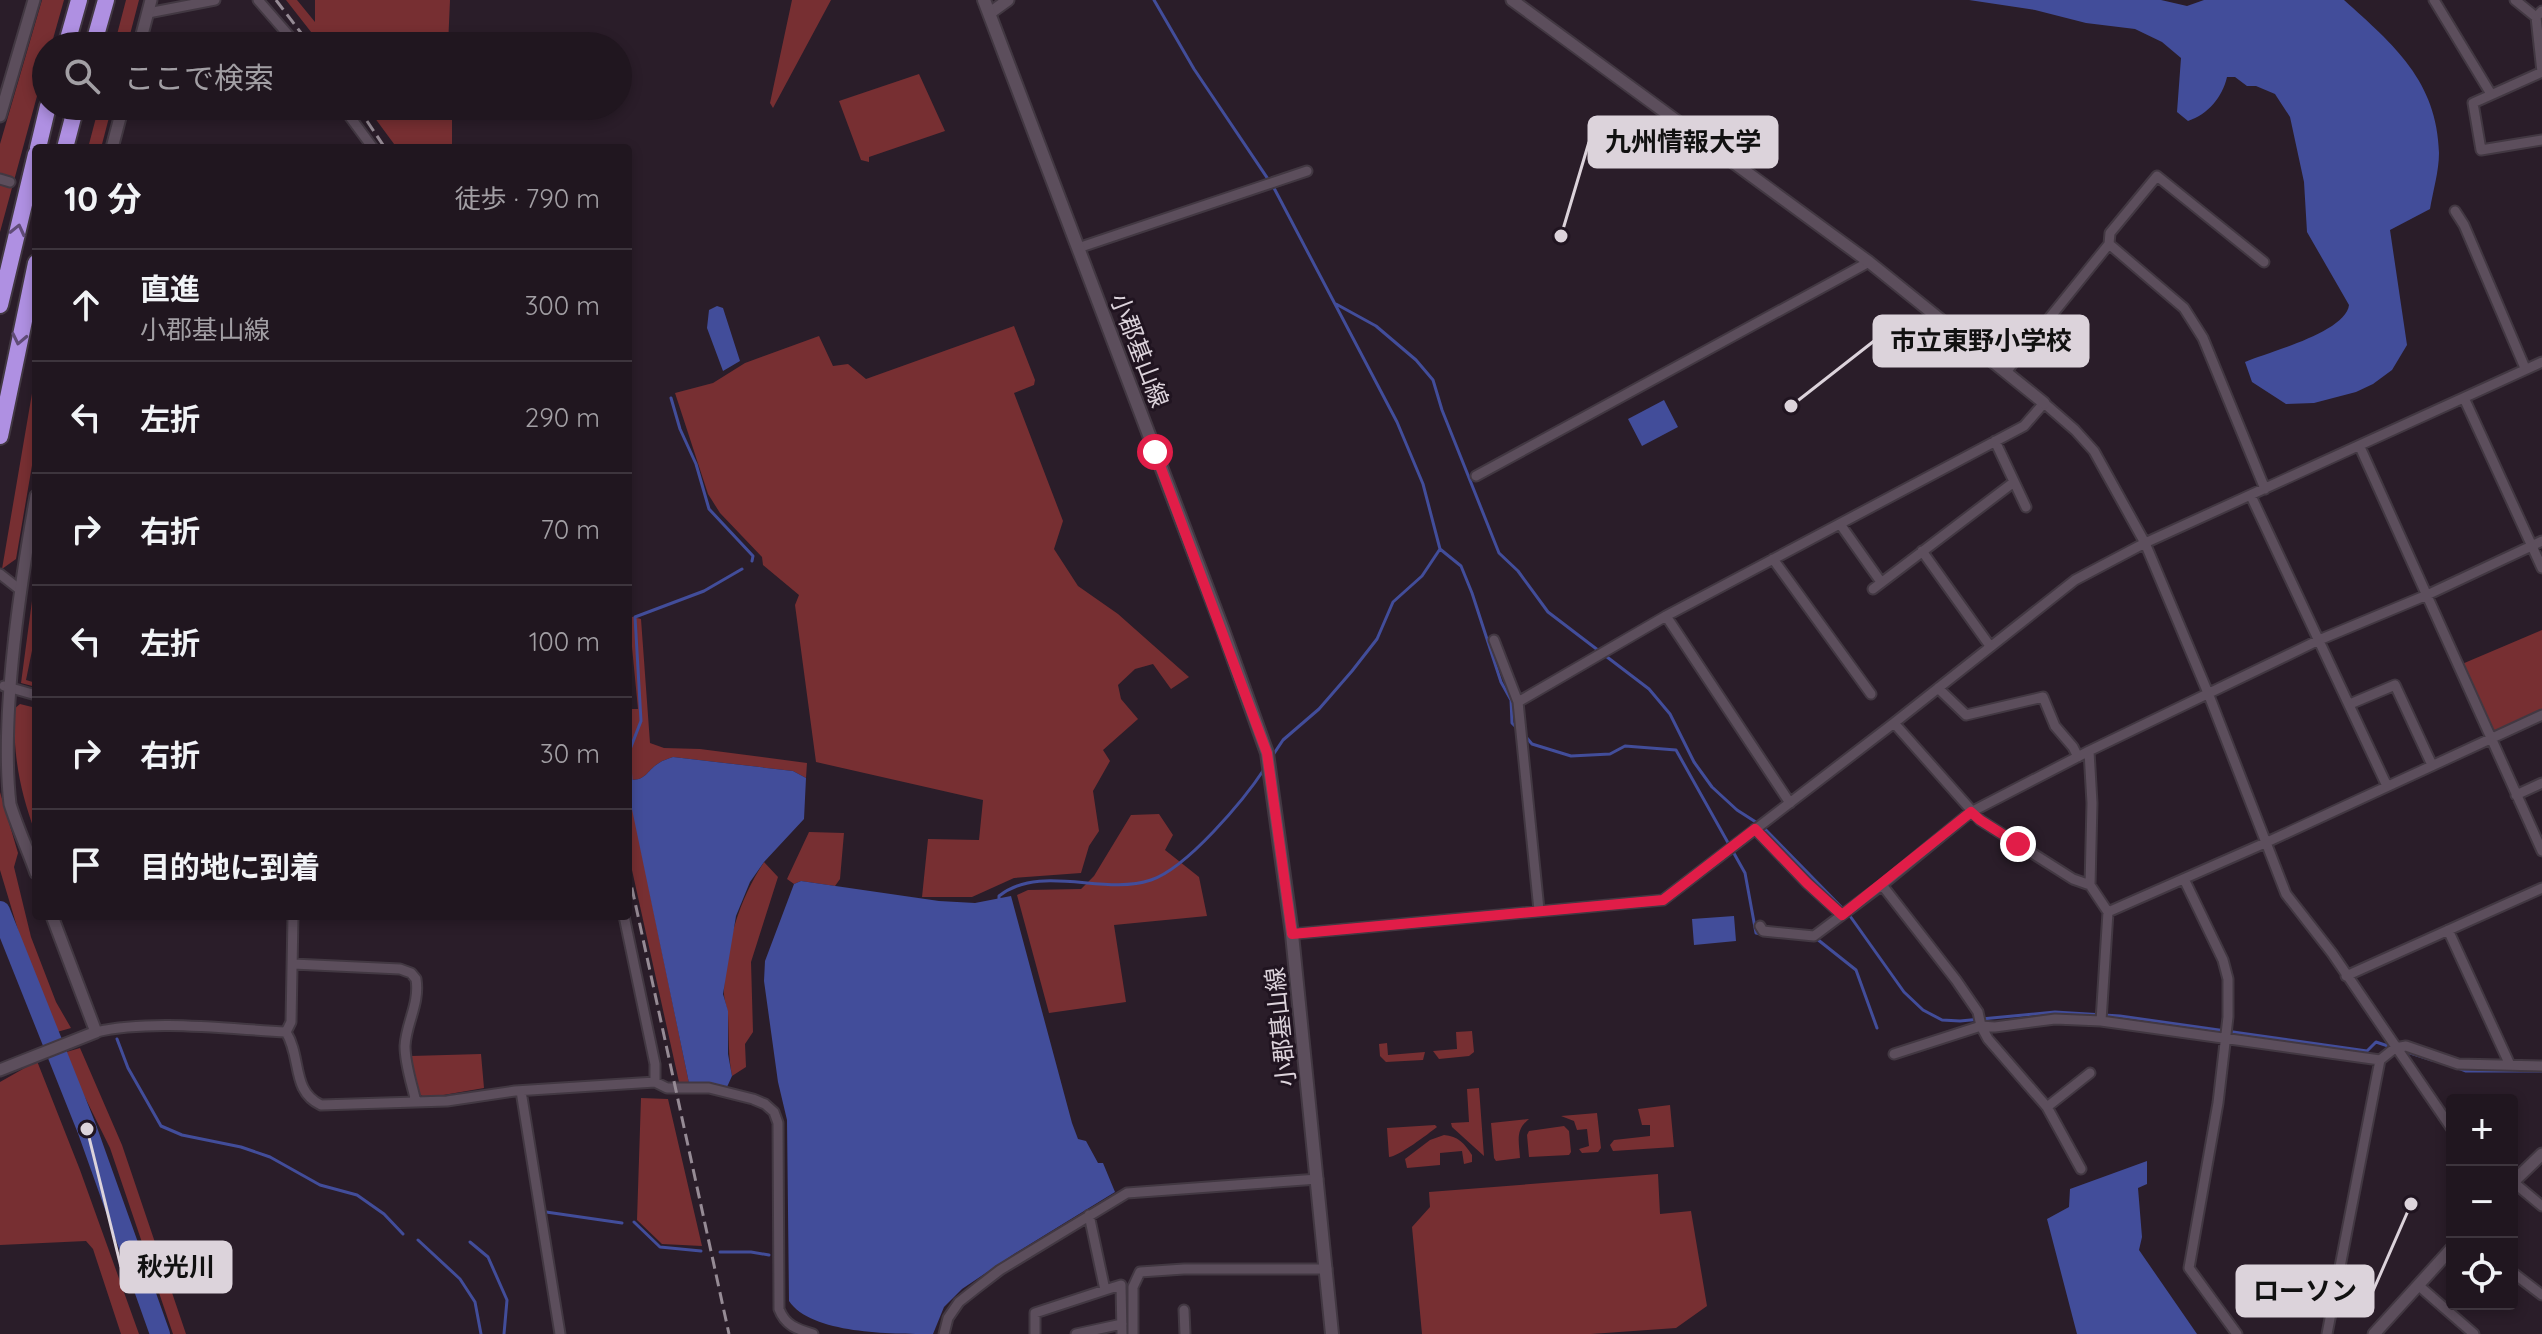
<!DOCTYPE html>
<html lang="ja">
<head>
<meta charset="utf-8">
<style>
	:root { --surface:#20161f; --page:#281f28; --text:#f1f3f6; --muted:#a29fa4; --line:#3d353d }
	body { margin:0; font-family:Quicksand,"Noto Sans JP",sans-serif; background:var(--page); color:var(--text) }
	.controls { position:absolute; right:24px; bottom:24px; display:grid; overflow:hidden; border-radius:8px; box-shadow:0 4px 12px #0003 }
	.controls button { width:72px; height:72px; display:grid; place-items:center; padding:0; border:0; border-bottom:2px solid var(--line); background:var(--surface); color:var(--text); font:40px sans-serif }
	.stop { position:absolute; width:24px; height:24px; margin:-18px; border:6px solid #e11d48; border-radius:50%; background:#fff }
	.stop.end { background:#e11d48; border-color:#fff; box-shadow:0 2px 8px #0008 }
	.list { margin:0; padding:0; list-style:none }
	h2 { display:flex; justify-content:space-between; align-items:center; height:104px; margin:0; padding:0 32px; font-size:34px }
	h2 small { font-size:26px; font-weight:400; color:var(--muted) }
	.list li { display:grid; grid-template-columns:52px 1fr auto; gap:24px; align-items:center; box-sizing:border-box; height:112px; padding:0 32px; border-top:2px solid var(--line) }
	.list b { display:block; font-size:30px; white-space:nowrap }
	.list p { margin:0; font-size:26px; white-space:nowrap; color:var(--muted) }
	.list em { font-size:26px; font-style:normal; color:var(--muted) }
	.icon { flex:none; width:44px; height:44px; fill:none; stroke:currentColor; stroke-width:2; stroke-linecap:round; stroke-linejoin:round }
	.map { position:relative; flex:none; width:2542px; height:1334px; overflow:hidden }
	.search { position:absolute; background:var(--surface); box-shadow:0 4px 12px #0003; left:32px; top:32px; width:600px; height:88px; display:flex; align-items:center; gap:20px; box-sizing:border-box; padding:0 28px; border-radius:44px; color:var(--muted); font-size:30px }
	.panel { position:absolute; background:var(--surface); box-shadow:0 4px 12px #0003; left:32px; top:144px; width:600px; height:776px; border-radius:8px }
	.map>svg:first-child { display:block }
</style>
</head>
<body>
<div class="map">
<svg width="2542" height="1334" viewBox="0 0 2542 1334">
	<rect width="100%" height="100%" fill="#2a1d29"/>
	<path fill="#772f32" d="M42,0h22l-13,46h-5v17l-46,169v-88z
		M126,0h13l-12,46h-13z
		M286,0h11l18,22v-22h135l-2,46h-126z
		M792,0h39l-58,108 -3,-5z
		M919,74l26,57 -76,26v5l-8,-2 -22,-59z
		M99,106h13l-11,42h-13z
		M366,106h86v42h-55z
		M1014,326l21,54 -1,5 -20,8 49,128 -9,28 24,37 40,28 71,63 -18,12 -18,-25 -18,5 -17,16 3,14 17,20 -35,31 7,11 -17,30 6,40 -10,15 -8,27 -67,5 -42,19h-50l6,-58 51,1 4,-40 -167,-38 -21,-157 4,-10 -36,-30 -1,-8 -42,-44 -12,-19 -33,-101 38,-10 32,-20 74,-27 14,30 15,-2 18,15z
		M36,370v72l-20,117 -14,10z
		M36,571v60l-10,49 10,3v4l-15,-4z
		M629,616l12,3 9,124 14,5 36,1 107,14 -1,15 -13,-7 -120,-14c-5,2 -10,3 -14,6 -12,7 -14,20 -31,16v-70h10z
		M2542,630v81l-44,19h-6l-30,-66z
		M20,704l16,4v127c-17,-47 -22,-76 -22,-126z
		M628,790l4,15 57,278 -10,-1 -51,-230z
		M0,792l18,61 -4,14 17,70 25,65 15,26 -14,4 -36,-92 -21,-70z
		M1159,814l14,21 -8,15 34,27 8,39 -93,9 12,77 -77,11 -32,-118 11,-5 53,-1 13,-13 37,-61z
		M809,832l35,1 -4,46 -5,7 -34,-5 -7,3 -7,-5z
		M764,862l14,15 -27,85 2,70 -8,12 1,23 -14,9c-4,-21 -3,-41 -4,-62 -1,-8 -5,-16 -4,-24 2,-46 15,-90 40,-128z
		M1472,1031l2,21 -5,4 -30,3 -6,-8 24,-2 -1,-17z
		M1387,1043l1,12 37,-3 -2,8 -37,2 -6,-6 -1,-12z
		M80,1048l42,97 64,189h-13l-63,-186 -47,-95z
		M481,1054l3,34 -58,10 -7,-4 -8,-38z
		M37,1061l43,109 59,164h-18l-28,-85 -7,-8 -86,4v-163z
		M1479,1088l5,68 -32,-29 -1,-4 18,-1 -2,-33z
		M641,1098l27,1 34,147 -40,-2 -25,-24z
		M1670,1105l4,42 -61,4 -3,-6 4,-5 36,-4v-11h-8l-4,-16z
		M1597,1113l4,35 -3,4 -16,1 -3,-4 10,-3 -2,-17 -10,1 -3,-9 -13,-5z
		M1529,1119c-14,11 -10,22 -9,39l-24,3 -2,-3 -3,-35z
		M1435,1125l2,2c-9,7 -39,30 -48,30l-2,-29z
		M1564,1126l5,5 2,21 -2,3 -40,2 -2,-22 2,-4z
		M1444,1135c14,1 21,9 28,20v7l-8,2 -2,-13 -22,2v12l-33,3 -2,-9 25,-19z
		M1658,1174l2,40 31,-3 16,95 -31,22 -85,6h-169l-10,-107 18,-20 -1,-15z"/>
	<path fill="#424d9a" d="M1969,0h192l26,6 17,-6h140c50,45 93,81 95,153 0,18 -6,38 -9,56l-40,21 17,115 -15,25 -19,14 -17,8 -42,11 -28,1 -34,-22 -7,-20c24,-10 101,-30 104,-57l-42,-73 -3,-50 -14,-65 -15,-23 -19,-8h-9l-12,-9h-8c-5,21 -19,37 -39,44l-11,-9 4,-54 -19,-16 -27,-13 -49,-6 -51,-13z
		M717,306l6,2 17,53 -17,10 -16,-43 2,-18z
		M1664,400l14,27 -36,19 -14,-27z
		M673,757l120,14 13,7 -2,41 -40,43 -14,20 -14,34 -13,78 5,17v43l4,22 -5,11 -18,-4h-20l-61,-293v-11c17,4 19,-9 31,-16 4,-3 9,-4 14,-6z
		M801,881l138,20 36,2 36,-7 61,227 6,16 8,2 12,22h5l12,29 -101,62 -52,35 -18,18 -11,27c-42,0 -122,0 -144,-33l-2,-181 -9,-38 -14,-101 1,-20 29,-77z
		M1734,916l2,25 -42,4 -2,-26z
		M2147,1161v23l-9,4 4,49 -3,13 58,84h-120l-30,-115 22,-12 1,-18z"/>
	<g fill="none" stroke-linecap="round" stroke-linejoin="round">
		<path stroke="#424d9a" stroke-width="3" d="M1154,0l40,69 80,119 123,234 26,62 17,65 21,17 11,27 29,89 10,18 1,23 6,6
			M1336,304l40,22 40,34 17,20 9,30 57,143 19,18 30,41 101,77 21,25 24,48 18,25 25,23 25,16 88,90 54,76 19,18 19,10 18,1 95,-9 65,4 247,35 9,-9 18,6
			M671,398l9,31 16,35 13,45 44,47 -1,5
			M1526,737l6,7 39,12 39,-2 15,-8 51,4 69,123 11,60 5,1
			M1271,758l12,-18 36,-31 33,-38 25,-32 16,-37 29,-26 18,-27
			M631,780l-2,-28 12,-31 -6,-104 69,-26 38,-22
			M999,900v-4c42,-33 104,0 152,-16 36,-12 93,-80 114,-112
			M1817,939l39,31 21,58
			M117,1039l11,29 33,58 21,9 59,12 29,10 50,28 37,10 27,19 19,20
			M2401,1050l31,10
			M2458,1068l8,3h76
			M546,1212l76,11
			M634,1222l26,25 41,4
			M418,1240l42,39 15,23 6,32
			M470,1242l18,15 19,43 -3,34
			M720,1252h31l18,3"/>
		<path stroke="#424d9a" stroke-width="20" d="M0,911l87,218 73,205"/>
		<defs>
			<path id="minor" d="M258,0l40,46
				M2434,0l57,94
				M2515,0l21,17 6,-6
				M148,13l67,-13
				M2536,17l6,55
				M2542,72l-69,31 8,47 61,-10
				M342,106l31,42
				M0,179l10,3
				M2455,211l9,14 61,143
				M2109,244l75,64 19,30 62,151
				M1078,248l229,-77
				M2006,372l103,-128 1,-11 47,-57 107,86
				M2464,398l78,170
				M1995,441l31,66
				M2360,447l182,404
				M1476,476l393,-214
				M2251,496l136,290
				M1840,524l41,58
				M1922,551l68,95
				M1773,559l98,135
				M0,574l19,15
				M1873,589l141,-107
				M1666,616l124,187
				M1494,640l24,62 21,208
				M4,686l32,9
				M1938,688l28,27 77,-18 12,29 18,21 5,10
				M1518,702l148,-86 358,-190 20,-23 31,27 19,21 51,92 63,150 78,201 46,59 120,176
				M2350,704l45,-19 37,80
				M1894,723l86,97 93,59 17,6 18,27
				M2089,751l3,52 -2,82
				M2516,795l26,-12
				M1755,829l52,54 35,32
				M2184,879l39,81 5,19v38l-10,86 -29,165 48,66
				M624,916l31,148v18
				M1760,926l3,5 51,5 68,-51
				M2448,930l62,135
				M1292,934l371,-34 231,-177 181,-143 70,-37 397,-181
				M293,964l107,5 11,4 5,6c4,25 -10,44 -11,67 0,19 7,38 11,56
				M2346,976l196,-88
				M2101,1021l7,-109 157,-69 277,-128
				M96,1032c56,-13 131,-3 190,0
				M286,1032c16,26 5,59 35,73l126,-4 68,-10 140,-9 12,6h42l44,11 12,5 9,8 4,11 1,186c6,16 17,20 34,25
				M286,1032l5,-10 2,-106
				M1894,1054l87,-28 14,1 60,-8 46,2 279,39
				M521,1091l39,243
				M2047,1107l43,-34
				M2081,1169l-34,-62 -59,-68 -7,-13 -3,-14 -22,-32 -74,-95 89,-73 118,-61 230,-111 108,-45 115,-54
				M2512,1181l30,25
				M1089,1215l16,75 16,-5 1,49
				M2512,1272l30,23
				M2418,1285l56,49
				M1184,1310l1,24
				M944,1334l4,-16 11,-16 19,-15 22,-17 127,-77 191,-14
				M1035,1334v-21l70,-23
				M1076,1334l46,-10
				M1133,1334v-47l7,-15 44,-3h143
				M2327,1334l53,-274 15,-12 11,-2 52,18 84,2"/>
			<path id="tertiary" d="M1512,0l357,262 175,141
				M990,13l18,-13
				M139,46l12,-46
				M0,116l34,-116
				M112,148l11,-42
				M36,496c-16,89 -36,221 -26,308 7,23 18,46 26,69
				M0,1070l96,-38 -44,-116
				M2512,1183l30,-29
				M2374,1334l78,-86"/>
			<path id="secondary" d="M984,0l239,630 44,123 25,181 40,400"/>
			<path id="motorway" d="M66,46l13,-46
				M93,46l13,-46
				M38,148l10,-42
				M65,148l11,-42
				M0,305l36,-151
				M0,436l36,-173"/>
		</defs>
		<use href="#minor" stroke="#423842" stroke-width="13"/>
		<use href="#tertiary" stroke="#423842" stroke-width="15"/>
		<use href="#secondary" stroke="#423842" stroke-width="16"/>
		<use href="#motorway" stroke="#423842" stroke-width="20"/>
		<use href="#minor" stroke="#5c4e5c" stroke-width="9"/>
		<use href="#tertiary" stroke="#5c4e5c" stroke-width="11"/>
		<use href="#secondary" stroke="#5c4e5c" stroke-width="12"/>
		<use href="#motorway" stroke="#af90e2" stroke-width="16"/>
		<path stroke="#968b95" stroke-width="3" stroke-dasharray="12 6" stroke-linecap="butt" d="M276,0l35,46
			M357,106l28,42
			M628,870l101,464"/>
	</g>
	<defs><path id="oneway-chevron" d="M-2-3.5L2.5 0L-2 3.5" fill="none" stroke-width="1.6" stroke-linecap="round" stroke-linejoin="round" transform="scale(2)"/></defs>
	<g stroke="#604c77">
		<use href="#oneway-chevron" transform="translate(18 230) rotate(-77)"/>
		<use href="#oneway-chevron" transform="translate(19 339) rotate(102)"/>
	</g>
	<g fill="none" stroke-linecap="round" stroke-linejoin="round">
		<path stroke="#e11d48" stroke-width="10" d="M1155,452l112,301 25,181 371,-34 92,-71 52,54 35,32 129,-103 9,8 38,24"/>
	</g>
	<g text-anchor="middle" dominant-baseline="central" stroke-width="6" stroke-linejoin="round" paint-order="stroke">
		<g font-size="24" fill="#dcd3db" stroke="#201420">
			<text transform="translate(1140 350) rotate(69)">小郡基山線</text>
			<text transform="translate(1280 1027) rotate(-96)">小郡基山線</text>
		</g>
	</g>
	<path fill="none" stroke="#dcd3db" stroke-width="3" d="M1561 236L1589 142M1791 406L1874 341M87 1129L121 1267M2411 1204L2373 1291"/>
	<g fill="#dcd3db" stroke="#201420" stroke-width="3">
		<circle cx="1561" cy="236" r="8"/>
		<circle cx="1791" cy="406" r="8"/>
		<circle cx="87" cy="1129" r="8"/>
		<circle cx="2411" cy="1204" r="8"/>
	</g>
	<g fill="#dcd3db" stroke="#dcd3db" stroke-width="3">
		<rect x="1589" y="117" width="188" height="50" rx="8"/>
		<rect x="1874" y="316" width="214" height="50" rx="8"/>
		<rect x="121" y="1242" width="110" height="50" rx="8"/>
		<rect x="2237" y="1266" width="136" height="50" rx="8"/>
	</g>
	<g font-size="26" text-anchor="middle" font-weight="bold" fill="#111">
		<text x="1683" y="151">九州情報大学</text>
		<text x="1981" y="350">市立東野小学校</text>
		<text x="176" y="1276">秋光川</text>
		<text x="2305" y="1300">ローソン</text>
	</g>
</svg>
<div class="controls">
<button>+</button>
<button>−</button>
<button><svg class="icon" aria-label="locate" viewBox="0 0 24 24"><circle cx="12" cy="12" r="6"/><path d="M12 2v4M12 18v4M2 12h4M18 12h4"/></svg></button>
</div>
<div class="stop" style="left:1155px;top:452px"></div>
<div class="stop end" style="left:2018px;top:844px"></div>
<div class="search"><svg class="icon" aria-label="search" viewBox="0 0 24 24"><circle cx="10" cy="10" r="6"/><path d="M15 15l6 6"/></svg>ここで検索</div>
<section class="panel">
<h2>10 分<small>徒歩 · 790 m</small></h2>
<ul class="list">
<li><svg class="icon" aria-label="ahead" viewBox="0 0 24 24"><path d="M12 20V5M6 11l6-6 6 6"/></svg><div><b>直進</b><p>小郡基山線</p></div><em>300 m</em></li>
<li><svg class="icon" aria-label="left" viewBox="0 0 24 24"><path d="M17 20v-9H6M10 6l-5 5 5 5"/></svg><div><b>左折</b></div><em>290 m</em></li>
<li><svg class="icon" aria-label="right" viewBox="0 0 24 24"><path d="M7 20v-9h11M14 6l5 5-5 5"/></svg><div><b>右折</b></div><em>70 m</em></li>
<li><svg class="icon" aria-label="left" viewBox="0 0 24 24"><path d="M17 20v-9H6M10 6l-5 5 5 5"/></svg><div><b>左折</b></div><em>100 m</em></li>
<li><svg class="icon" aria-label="right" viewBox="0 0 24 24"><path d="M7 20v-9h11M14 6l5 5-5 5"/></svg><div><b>右折</b></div><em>30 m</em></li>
<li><svg class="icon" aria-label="arrive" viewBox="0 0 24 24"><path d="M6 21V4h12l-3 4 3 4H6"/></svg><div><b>目的地に到着</b></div></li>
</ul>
</section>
</div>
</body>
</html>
